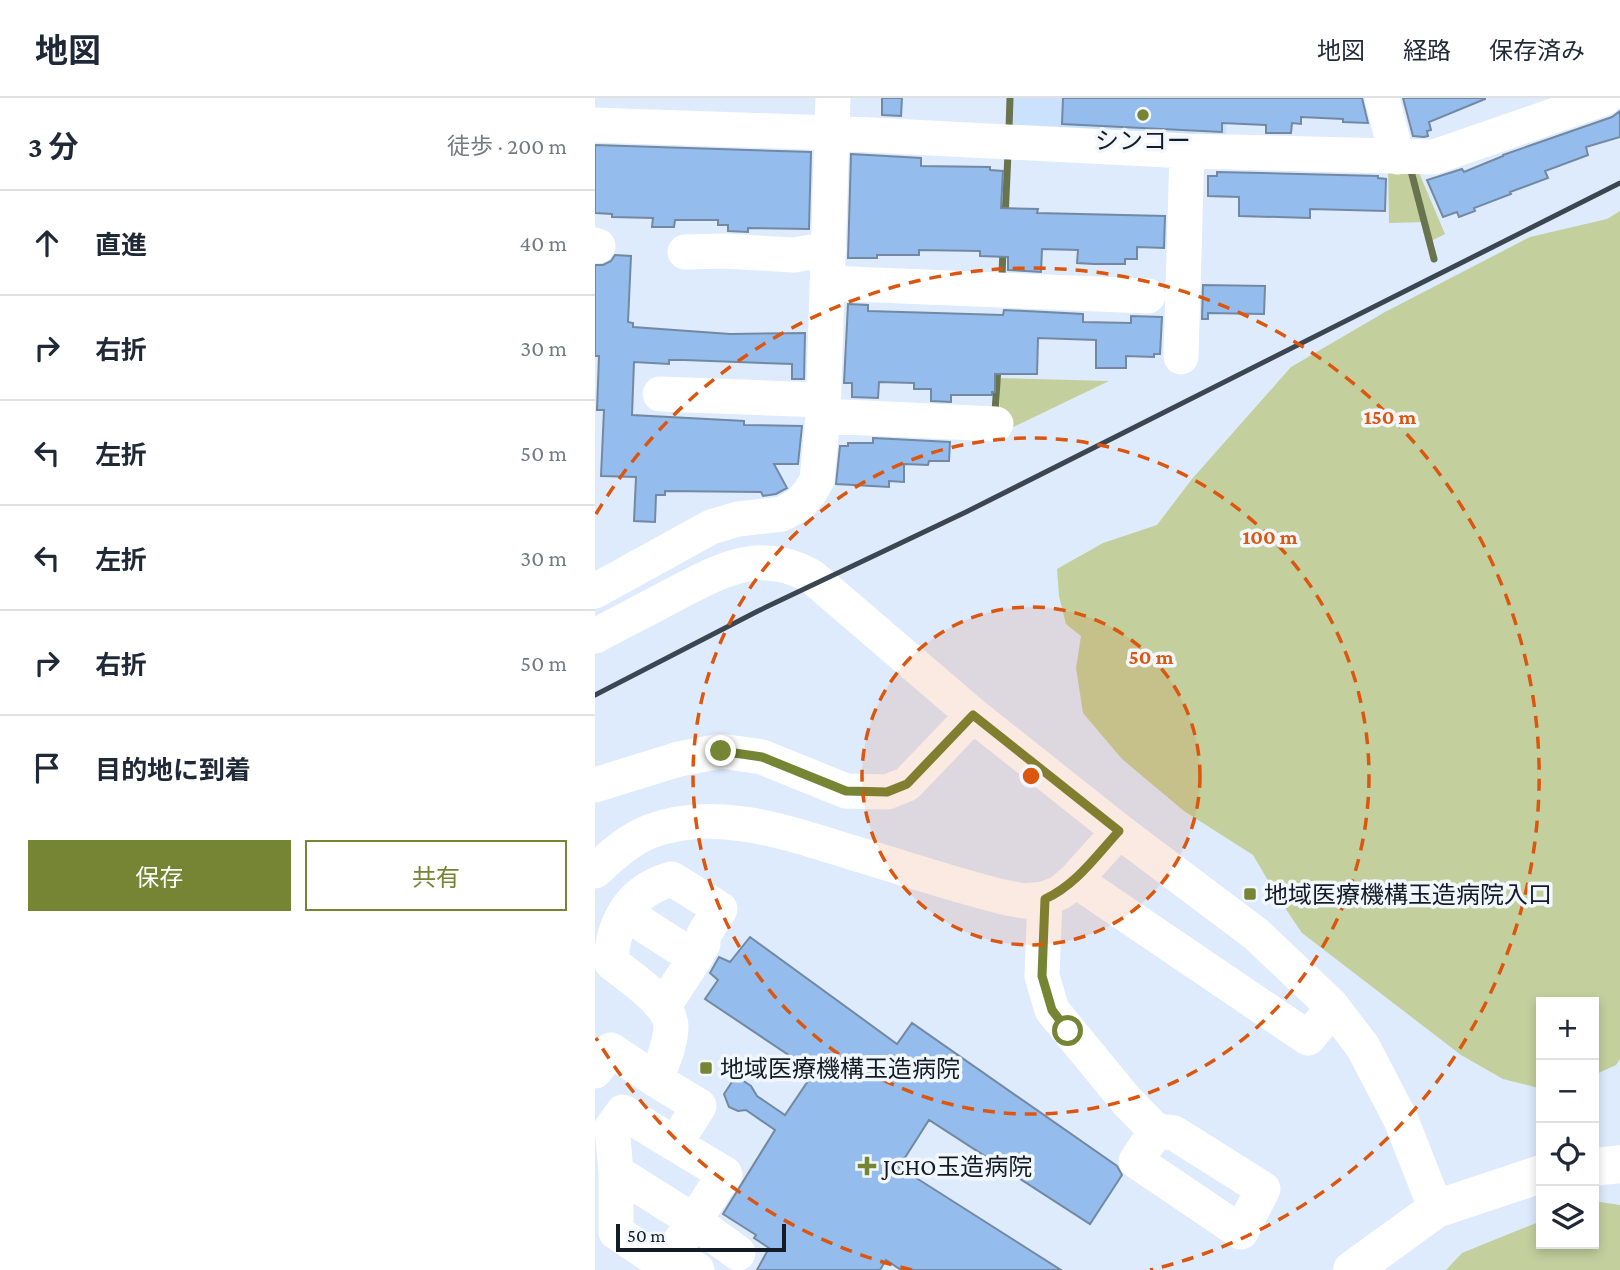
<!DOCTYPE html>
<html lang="ja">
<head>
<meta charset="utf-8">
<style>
	:root { --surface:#fff; --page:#f2f2f3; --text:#1f2937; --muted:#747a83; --line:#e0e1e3; --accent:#768534 }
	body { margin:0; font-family:"Crimson Pro","Noto Sans JP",serif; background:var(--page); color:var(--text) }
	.controls { position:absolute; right:21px; bottom:21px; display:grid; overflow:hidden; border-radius:0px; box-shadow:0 4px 10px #0003 }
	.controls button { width:63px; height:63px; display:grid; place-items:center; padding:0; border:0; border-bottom:2px solid var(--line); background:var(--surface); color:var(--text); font:35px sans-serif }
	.scale { position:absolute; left:21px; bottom:18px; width:170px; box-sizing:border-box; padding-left:7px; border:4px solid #131c26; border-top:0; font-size:19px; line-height:24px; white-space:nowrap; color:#131c26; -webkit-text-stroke:5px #f2f7fd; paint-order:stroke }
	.stop { position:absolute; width:21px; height:21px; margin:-16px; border:5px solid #768534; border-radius:50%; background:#fff }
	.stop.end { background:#768534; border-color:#fff; box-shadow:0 2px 7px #0008 }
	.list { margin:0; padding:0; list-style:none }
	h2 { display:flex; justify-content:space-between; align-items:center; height:91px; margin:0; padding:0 28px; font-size:30px }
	h2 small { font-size:23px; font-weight:400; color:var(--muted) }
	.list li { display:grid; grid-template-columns:46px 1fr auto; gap:21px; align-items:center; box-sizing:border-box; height:105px; padding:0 28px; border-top:2px solid var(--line) }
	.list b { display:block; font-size:26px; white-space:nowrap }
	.list em { font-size:23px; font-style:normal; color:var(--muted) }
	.actions { display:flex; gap:14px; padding:21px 28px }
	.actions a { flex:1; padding:16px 0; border:2px solid var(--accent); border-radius:0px; text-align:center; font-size:24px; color:var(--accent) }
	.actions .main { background:var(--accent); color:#fff }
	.icon { flex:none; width:38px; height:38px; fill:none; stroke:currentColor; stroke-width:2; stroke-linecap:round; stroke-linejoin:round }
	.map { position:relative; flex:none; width:1025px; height:1172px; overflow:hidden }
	header { display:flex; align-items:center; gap:42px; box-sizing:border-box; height:98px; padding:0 35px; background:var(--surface); border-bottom:2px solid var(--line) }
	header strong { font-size:33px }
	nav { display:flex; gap:38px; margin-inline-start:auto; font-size:24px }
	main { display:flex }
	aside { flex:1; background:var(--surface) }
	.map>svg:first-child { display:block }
</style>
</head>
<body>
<header>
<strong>地図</strong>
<nav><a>地図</a><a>経路</a><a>保存済み</a></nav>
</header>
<main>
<aside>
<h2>3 分<small>徒歩 · 200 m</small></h2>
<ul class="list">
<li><svg class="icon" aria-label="ahead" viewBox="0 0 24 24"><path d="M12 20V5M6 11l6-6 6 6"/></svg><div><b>直進</b></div><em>40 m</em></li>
<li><svg class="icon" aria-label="right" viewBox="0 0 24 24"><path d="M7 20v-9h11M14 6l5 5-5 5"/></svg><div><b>右折</b></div><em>30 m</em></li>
<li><svg class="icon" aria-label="left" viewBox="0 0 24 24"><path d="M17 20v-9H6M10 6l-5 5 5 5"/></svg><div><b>左折</b></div><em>50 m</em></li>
<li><svg class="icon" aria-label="left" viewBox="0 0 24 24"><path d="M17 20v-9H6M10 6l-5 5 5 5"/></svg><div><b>左折</b></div><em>30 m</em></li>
<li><svg class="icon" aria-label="right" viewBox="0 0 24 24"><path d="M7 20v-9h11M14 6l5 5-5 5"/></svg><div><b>右折</b></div><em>50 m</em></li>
<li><svg class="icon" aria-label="arrive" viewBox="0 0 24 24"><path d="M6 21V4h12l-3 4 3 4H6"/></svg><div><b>目的地に到着</b></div></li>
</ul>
<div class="actions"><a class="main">保存</a><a>共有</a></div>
</aside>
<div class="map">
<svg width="1025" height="1172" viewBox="0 0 1025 1172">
	<rect width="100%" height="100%" fill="#ddebfd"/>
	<path fill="#cbe2fe" d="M418,0h214l-1,44 -215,-13z"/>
	<path fill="#c3d09d" d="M793,69l29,1 28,66 -14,7 -5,-19 -37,1z
		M1025,113v848l-4,6 -22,10v-73h-53v85l-2,1 -36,-9 -42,-24 -159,-122 -23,-34 -26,-44 -69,-44 -62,-52 -39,-46 -7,-45 5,-32 -15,-12 -7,-28 -2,-27 46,-26 54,-18 35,-46 99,-112 94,-55 145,-75 77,-18z
		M405,280l109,3 -110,53z
		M1005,1104l20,3v65h-174l16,-17 79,-32v23h53v-40z"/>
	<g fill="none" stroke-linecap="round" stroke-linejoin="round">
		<path stroke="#68744d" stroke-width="7" d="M414,31l1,-31
			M815,69l24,92
			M410,120l3,-65
			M407,180l1,-31
			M400,314l3,-45"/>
	</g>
	<path fill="#94bded" stroke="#7389a3" stroke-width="2" d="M287,0h20l-1,18 -19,-1z
		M468,0h299l6,25 -25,-1v-3l-42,-2v7l-9,-1 -1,10h-25v-8l-44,-2v9l-160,-8z
		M808,0h82v1l-56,23 2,8 -4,1 1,5 -4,1 -11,-1z
		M1025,13v26l-34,10 2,8 -43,16 3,7 -38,14 1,2 -37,14 1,3 -16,6 -2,-5 -14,5 -16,-37 35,-11 2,3 39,-16v-1l109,-38z
		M0,47l216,7 -2,77 -61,-1v4l-20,-1v-6h-10v-5h-43l-1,7h-22l1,-9 -41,-1v-3l-17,-1z
		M256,56l70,4v8l69,1v3l13,1 -2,37 37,1 -1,4 128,3 -1,32 -27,-1v12h-12v5h-31l-17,-1 1,-13 -36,-1 -1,23 -33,-2v-13l-28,-1v-5l-61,-1v5h-42v3h-29z
		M622,74l161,4v2l8,1 -1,32 -75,-2v9l-71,-2v-19l-31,-1v-20h9z
		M20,157l16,1 -3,66 5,1v4l97,7 75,-1 -1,46h-12v-15l-108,-4h-15v4l-35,-2 -2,53 112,6v4l58,1 -4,38h-24l13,24 -11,6 -13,2 -2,-4 -96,-1v4h-9l-1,27 -21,-1 2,-44 -35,-1 3,-66h-7l2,-54h-4v-91h8l8,-4z
		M608,187l62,1 -1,28 -56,-1v6h-6z
		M253,206l20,1v6l135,4 1,-5 79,4v8l48,1v-7l31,1 -2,37h-6v3l-28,-1v12h-30v-28l-58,-2 -1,36h-42v18h-3v3h-41v7l-20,-1v-12h-17v-6l-35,-1 -1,16 -26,-1v-14h-8z
		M278,340l77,4 -1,19h-20l-1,4 -24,-1v18l-15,-1v6l-53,-3 4,-38h8v-3h25z
		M155,839l147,107 15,-21 205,143 5,9 -32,49 -161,-104 -30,47 162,103h-160l-15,-10 -6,10h-123l12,-22 -15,-10 2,-3 -33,-21 52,-84 -29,-20 -8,1 -9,-4 -5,-13 8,-12 10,-2 9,6 6,10 28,19 29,-43 -109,-73 13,-19 -8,-7 9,-16 11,5z"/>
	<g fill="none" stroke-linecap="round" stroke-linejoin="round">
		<path stroke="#fff" stroke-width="35" d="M787,0l15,59
			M0,27l238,8 354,18 247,6 171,-59
			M0,147l3,1
			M90,154l39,-1 70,4 35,-6
			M232,185l321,13
			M586,259l6,-206
			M65,296l163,6
			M228,318l173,8
			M0,493l116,-64 27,-8 44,-5 18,-10 10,-12 7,-12 6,-64 10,-318
			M0,538c26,-14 52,-27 78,-41 47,-24 85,-48 138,-19l162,139 146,116 137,103 75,71 32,42 38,73 35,89
			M0,687l84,-26 42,-8 41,6 84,34 41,1 20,-8 66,-69
			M0,773c17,-16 35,-32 56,-40 69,-25 143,4 209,24 47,14 95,30 143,42l21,4 21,-2 -3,77 10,34 73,89 31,32 -20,30 105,71 22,-43 -89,-56 -18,-2
			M480,782l44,-49
			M450,801l16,-7 14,-12 233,158 15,-18 12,-9
			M30,815l70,45 -31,48
			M100,860l8,-14 1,-10 16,-25 -48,-30c-41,11 -59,42 -61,83 18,15 59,40 60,64 0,18 -9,37 -15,54l43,26 -24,38 -52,-32 -11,15 4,45 78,49 44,32
			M0,973l16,-21 45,30
			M80,1046l50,30 -53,80 25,16
			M21,1074v60l49,33 7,-11"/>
		<path stroke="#fff" stroke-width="38" d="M999,1069l26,-3
			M757,1172l84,-61 105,-35"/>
		<path stroke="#3c4651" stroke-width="5" d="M0,597l163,-84 208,-99 654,-329"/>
	</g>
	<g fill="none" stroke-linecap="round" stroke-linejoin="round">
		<path stroke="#768534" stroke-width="9" d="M126,653l41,6 84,34 41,1 20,-8 66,-69 146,116c-23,25 -43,54 -74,68l-3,77 10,34 16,21"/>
	</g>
	<circle cx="436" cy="678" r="169" fill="#dd560d" fill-opacity=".12"/>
	<g fill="none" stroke="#dd560d" stroke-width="3.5" stroke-dasharray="12 9">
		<circle cx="436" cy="678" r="169"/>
		<circle cx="436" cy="678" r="338"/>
		<path d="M317 1172A508 508 0 0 1 1 940M1 416A508 508 0 1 1 555 1172"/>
	</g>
	<g fill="#768534" stroke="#f2f7fd" stroke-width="2.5">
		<circle cx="548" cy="17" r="7"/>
		<rect x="648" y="789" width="14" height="14" rx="3.5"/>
		<rect x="104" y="963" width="14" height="14" rx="3.5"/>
		<path d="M268.5 1057.5h7v7h7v7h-7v7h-7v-7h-7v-7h7z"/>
	</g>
	<g text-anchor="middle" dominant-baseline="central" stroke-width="7" stroke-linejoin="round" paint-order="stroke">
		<g font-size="24" fill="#131c26" stroke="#f2f7fd" text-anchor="start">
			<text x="548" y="42" text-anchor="middle">シンコー</text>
			<text x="669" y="796">地域医療機構玉造病院入口</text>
			<text x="125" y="970">地域医療機構玉造病院</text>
			<text x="288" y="1068">JCHO玉造病院</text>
		</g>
	</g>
	<circle cx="436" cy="678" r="10" fill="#dd560d" stroke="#f2f7fd" stroke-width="3.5"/>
	<g font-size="21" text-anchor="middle" font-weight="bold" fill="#dd560d" stroke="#f2f7fd" stroke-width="7" stroke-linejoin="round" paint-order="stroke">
		<text x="795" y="326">150 m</text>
		<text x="675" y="446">100 m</text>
		<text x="556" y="566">50 m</text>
	</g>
</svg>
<div class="controls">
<button>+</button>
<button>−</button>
<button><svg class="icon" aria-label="locate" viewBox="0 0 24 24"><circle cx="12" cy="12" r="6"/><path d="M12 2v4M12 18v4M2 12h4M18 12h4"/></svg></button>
<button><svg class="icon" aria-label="layers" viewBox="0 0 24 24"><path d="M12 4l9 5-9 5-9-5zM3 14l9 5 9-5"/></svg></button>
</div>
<div class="scale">50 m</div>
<div class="stop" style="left:473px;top:933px"></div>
<div class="stop end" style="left:126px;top:653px"></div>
</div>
</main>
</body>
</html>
